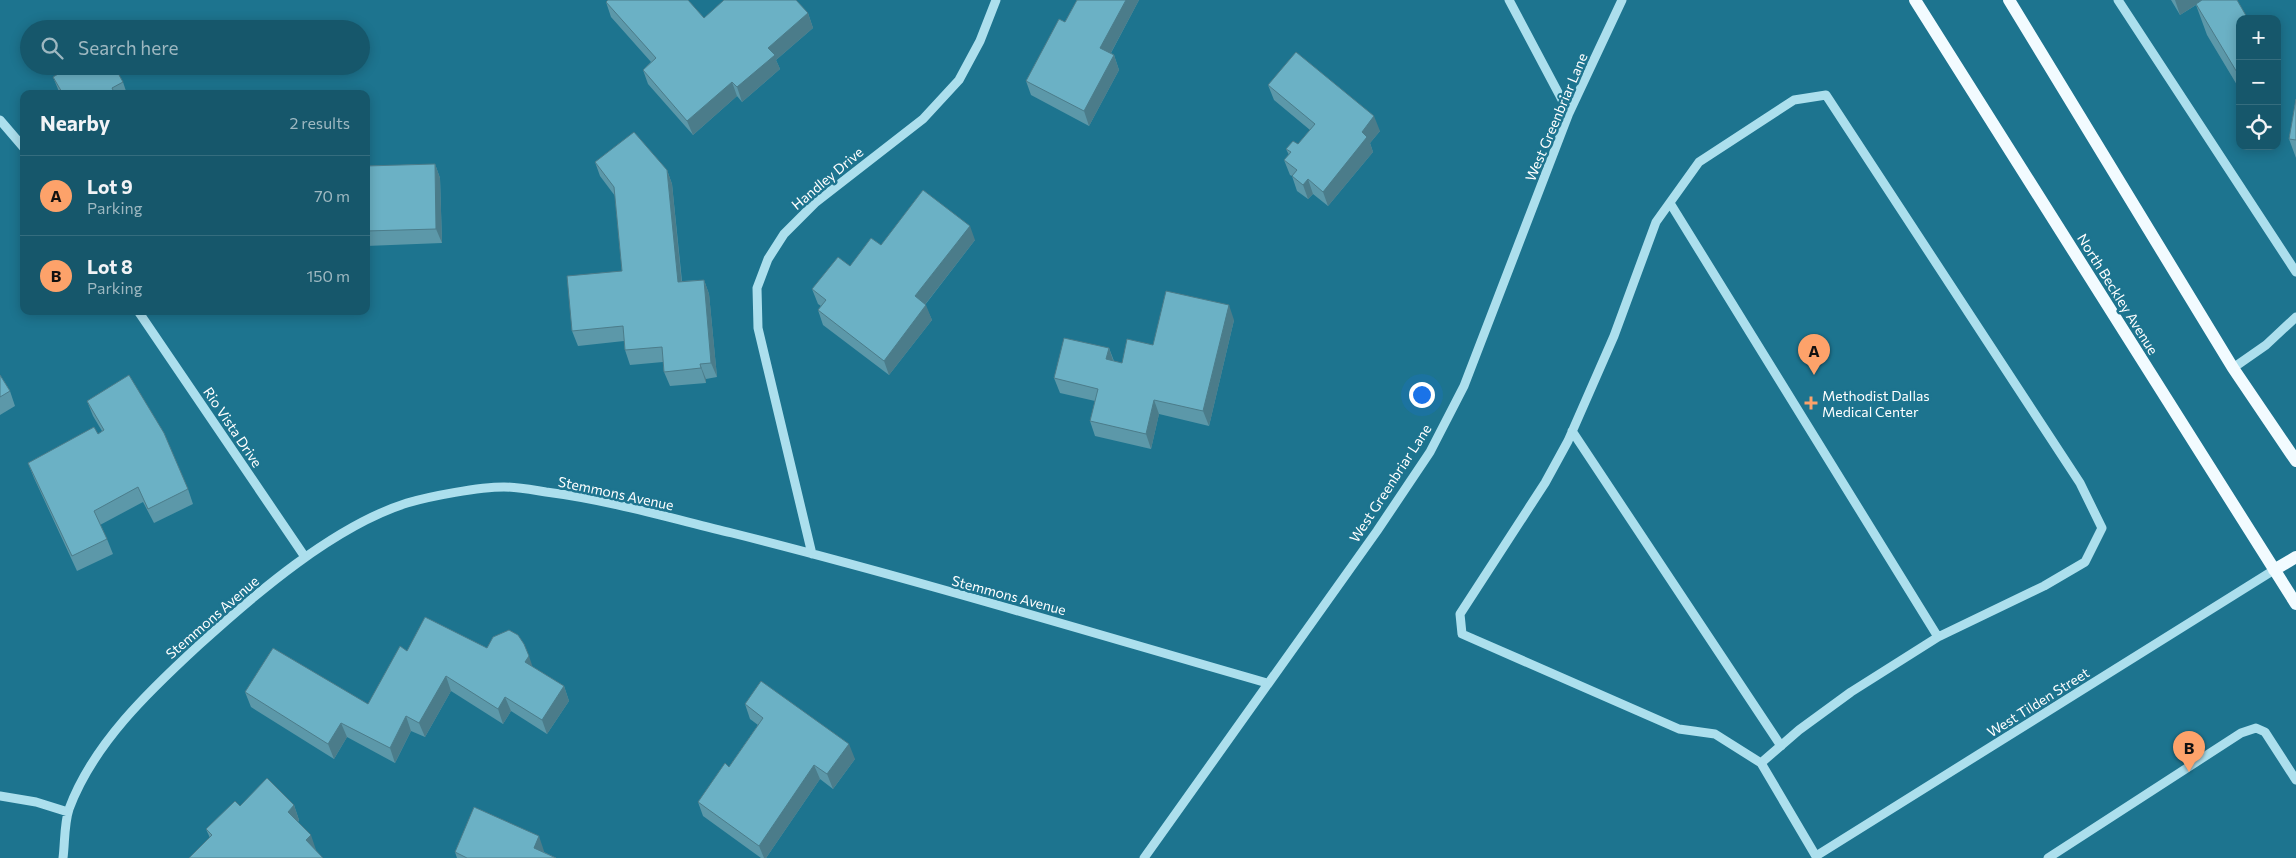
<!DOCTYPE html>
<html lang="en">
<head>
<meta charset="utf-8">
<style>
	:root { --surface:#16576b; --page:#236073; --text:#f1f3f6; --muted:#9eb8c1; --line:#356d7e; --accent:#fda26a }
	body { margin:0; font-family:Commissioner,sans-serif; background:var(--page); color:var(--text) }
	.controls { position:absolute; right:15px; top:15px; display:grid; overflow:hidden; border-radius:10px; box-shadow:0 2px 12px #0003 }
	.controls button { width:45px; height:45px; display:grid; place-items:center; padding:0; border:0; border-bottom:1px solid var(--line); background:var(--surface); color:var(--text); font:25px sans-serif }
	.you { position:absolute; left:1421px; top:394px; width:18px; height:18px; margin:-12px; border:4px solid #fff; border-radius:50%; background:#1a73e8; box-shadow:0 0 0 8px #1a73e833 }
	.badge { display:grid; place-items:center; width:32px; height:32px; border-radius:50%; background:var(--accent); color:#111; font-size:16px; font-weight:700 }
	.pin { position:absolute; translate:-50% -41px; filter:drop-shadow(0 1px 2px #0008) }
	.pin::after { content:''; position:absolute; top:26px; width:18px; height:15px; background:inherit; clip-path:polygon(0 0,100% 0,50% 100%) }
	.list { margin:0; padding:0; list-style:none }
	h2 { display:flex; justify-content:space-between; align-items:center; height:65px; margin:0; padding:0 20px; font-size:21px }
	h2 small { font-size:16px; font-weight:400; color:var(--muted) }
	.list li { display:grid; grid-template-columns:32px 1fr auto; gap:15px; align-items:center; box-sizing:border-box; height:80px; padding:0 20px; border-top:1px solid var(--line) }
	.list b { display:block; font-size:19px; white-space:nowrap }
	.list p { margin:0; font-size:16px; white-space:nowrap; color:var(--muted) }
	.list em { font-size:16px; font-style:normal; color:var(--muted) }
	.icon { flex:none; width:28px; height:28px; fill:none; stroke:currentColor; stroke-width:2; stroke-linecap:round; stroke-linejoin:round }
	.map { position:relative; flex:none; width:2296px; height:858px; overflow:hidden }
	.search { position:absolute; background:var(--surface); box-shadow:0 2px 12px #0003; left:20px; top:20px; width:350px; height:55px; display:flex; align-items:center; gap:12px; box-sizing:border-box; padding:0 18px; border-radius:28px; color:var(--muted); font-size:19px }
	.panel { position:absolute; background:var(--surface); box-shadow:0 2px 12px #0003; left:20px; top:90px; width:350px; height:225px; border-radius:10px }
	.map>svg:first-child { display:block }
</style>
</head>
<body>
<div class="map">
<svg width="2296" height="858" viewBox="0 0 2296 858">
	<rect width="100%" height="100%" fill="#1d748f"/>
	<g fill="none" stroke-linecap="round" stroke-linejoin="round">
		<path stroke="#acdfed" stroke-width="9" d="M1509,0l60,113
			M2118,0l178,272
			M0,120l24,28
			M1670,203l268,434
			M138,311l167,246
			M2233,368l33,-23 30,-28
			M1572,431l209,315
			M812,554l-54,-226 -1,-40 11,-29 16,-25 31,-31 108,-84 36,-39 21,-39 16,-41
			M1761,763l38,-33 52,-38 87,-55 106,-51 41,-24 17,-34 -22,-45 -254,-388 -32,5 -95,62 -43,60 -42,114 -46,105 -23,42 -85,131 2,20 217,95 36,5 46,29 56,95
			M0,796l36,6 32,10
			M1816,856l458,-286
			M63,858c2,-15 1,-34 6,-49 24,-65 80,-118 130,-164 56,-51 135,-119 208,-142 24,-7 72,-16 97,-16 14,0 29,3 42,5 63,8 124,26 186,41 179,45 357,99 535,150
			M1144,858l233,-327 53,-79 34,-66 105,-273 53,-113
			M2048,858l193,-125 15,-5 9,4 31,48"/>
		<path stroke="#f2fbff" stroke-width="12" d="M1915,0l381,604
			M2009,0l224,368 63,93
			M2274,570l22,-13"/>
	</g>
	<path fill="#5c98a9" d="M1077,0h62l-28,53 3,2 5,15 -30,56 -58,-31 -5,-14 39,-59z
		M2171,0h66l3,19v71l-33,-55 -11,-30 -16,10z
		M606,2l98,16 104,-5 5,15 -37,32 4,9 -38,33 -5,-6 -44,39 -45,-51 -5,-14 8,-8 -40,-45z
		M53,77l70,5 4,12h-67z
		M1268,85l112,46 -10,12 3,9 -45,54 -15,-12 -5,5 -11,-8 -5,-15 -2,-1 -6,-15 5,-5 -3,-6 12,-5 12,-14 -36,-30z
		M2296,99v59l-7,-19z
		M595,162l72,8 5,14 10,97 22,-1 5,14 8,83 -11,2v4l-36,3 -6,-14 -1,-10 -33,3 -5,-15 -1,-9 -46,5 -6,-15 50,-60 -7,-75 -15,-20z
		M435,164l5,14 2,65 -76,3v-80z
		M975,240l-50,65 7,15 -43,55 -66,-50 -5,-15 3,-4 -3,-2 -6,-15 38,-23 31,-21z
		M1234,320l-25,106 -50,-12 -8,35 -56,-13 -5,-15 5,-20 -35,-8 -6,-15 55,-30 5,13 8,2 31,-18z
		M0,375l10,16 5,15 -15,9z
		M87,401l101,88 5,15 -39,19 -11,-21 -43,23 7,14 6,15 -36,17 -43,-93 -6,-15 70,-29 4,-3 -9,-15z
		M487,648l45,19 32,19 5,15 -22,33 -36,-23 -8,13 -52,-33 -26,46 -14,-6 -16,32 -48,-26 -13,22 -83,-52 -6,-15 123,12 39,-53z
		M745,704l110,55 -22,30 -13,-10 -54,79h-5l-58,-42 -5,-14 31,-35 29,-42 -8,-6z
		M294,805l5,15 -1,2 18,28 -106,-12 -4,-9 34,-23z
		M544,851v1l12,6h-99l-2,-6z"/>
	<path fill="#4b7c8a" d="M1126,0h13l-33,62 -6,-14z
		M2175,0h26l1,1 -22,14z
		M808,13l5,15 -37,32 4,9 -38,33 -5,-15 31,-39z
		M1114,55l5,15 -30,56 -5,-15z
		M732,82l5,14 -44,39 -6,-14z
		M1374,116l6,15 -10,12 3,9 -45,54 -5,-14 39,-60z
		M435,164l5,14 2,65 -6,-14z
		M667,170l5,14 11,112 -5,-14z
		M1308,179l5,15 -5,5 -5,-14z
		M970,226l5,14 -55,71 -5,-15z
		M704,280l5,14 8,83 -6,-14z
		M926,305l6,15 -43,55 -5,-14z
		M1229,305l5,15 -25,106 -6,-15z
		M1109,348l5,15 -8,-4z
		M700,364l6,15v4l-5,-15z
		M1154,400l5,14 -8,35 -5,-15z
		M529,656l5,15 -9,-9z
		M446,676l5,15 -26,46 -6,-14z
		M564,686l5,15 -22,33 -5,-14z
		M505,697l6,14 -8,13 -5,-15z
		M406,716l5,15 -16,32 -5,-15z
		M341,723l6,14 -13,22 -6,-15z
		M849,744l6,15 -22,30 -6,-15z
		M814,765l6,14 -54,79h-2l-5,-12z
		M294,805l5,15 -6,6 -5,-14z
		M311,835l5,15 -5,5 -5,-15z
		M539,836l5,15 -3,7 -7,-10z"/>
	<path fill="#6bb1c5" stroke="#4b7c8a" d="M608,0h80l16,18 20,-18h72l12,13 -40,35 7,7 -38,32 -5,-5 -45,39 -44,-51 13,-12 -50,-56z
		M1077,0h49l-26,48 14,7 -30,56 -58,-30 33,-62 6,3z
		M2202,0h35l11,19h-8v54l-2,1 -42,-70z
		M1296,52l78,64 -12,16 5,5 -44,55 -15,-13 -5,6 -11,-9 5,-6 -13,-10 7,-8 -5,-3 7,-8 5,3 17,-20 -47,-39z
		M72,66h42l9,16 -11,6 3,6h-52l-10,-17z
		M2296,99v41l-7,-1z
		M634,132l33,38 11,112 26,-2 7,83 -11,1 1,4 -37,4 -2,-25 -37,3 -2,-24 -51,5 -5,-55 55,-5 -8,-84 -19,-25z
		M435,164l1,65 -70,2v-65z
		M923,190l47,36 -55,70 11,9 -42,56 -66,-51 8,-10 -14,-11 26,-32 12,9 21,-28 10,7z
		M1166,291l63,14 -26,106 -49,-11 -8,34 -56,-13 8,-32 -44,-11 10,-40 45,10 -3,11 16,4 5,-24 26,6z
		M0,375l10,16 -10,6z
		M129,375l35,58 24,56 -40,20 -10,-22 -44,24 13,28 -35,17 -44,-93 66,-36 4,7 6,-4 -17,-29z
		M425,617l62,31 6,-11 16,-7 9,5 6,9 5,12 -4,6 39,24 -22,34 -37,-23 -7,12 -52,-33 -27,47 -13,-7 -16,32 -49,-25 -13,21 -83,-52 28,-44 95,56 32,-58 7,5z
		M761,681l88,63 -22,30 -13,-9 -55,81 -61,-44 27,-39 4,4 34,-49 -18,-14z
		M267,778l27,27 -6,7 23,23 -5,5 17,18h-134l23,-23 -6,-6 29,-28 5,5z
		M474,807l65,29 -5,12 22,10h-89l-12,-6z"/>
	<path fill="#fda26a" stroke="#1d748f" stroke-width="2" d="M1808.5 395.5h5v5h5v5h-5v5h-5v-5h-5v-5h5z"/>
	<g text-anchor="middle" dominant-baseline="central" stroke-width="5" stroke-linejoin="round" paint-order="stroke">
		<g font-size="14" fill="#fff" stroke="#1d748f">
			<text transform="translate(1556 117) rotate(-67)">West Greenbriar Lane</text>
			<text transform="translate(827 178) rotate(-40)">Handley Drive</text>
			<text transform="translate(2118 294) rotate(58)">North Beckley Avenue</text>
			<text transform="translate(233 427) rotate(56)">Rio Vista Drive</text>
			<text transform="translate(1390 483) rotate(-57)">West Greenbriar Lane</text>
			<text transform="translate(616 493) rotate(12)">Stemmons Avenue</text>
			<text transform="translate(1009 595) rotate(15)">Stemmons Avenue</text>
			<text transform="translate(212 617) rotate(-41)">Stemmons Avenue</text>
			<text transform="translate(2038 702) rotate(-32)">West Tilden Street</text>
		</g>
		<g font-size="14" fill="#fff" stroke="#1d748f" text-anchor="start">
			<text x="1822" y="395">Methodist Dallas<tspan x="1822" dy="16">Medical Center</tspan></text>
		</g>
	</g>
</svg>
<div class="controls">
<button>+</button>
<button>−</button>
<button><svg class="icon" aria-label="locate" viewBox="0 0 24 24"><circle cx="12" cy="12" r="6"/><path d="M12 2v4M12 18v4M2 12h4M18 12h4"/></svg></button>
</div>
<div class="you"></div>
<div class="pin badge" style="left:1814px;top:375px">A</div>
<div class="pin badge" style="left:2189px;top:772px">B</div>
<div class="search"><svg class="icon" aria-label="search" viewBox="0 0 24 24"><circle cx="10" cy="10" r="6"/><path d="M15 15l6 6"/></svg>Search here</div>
<section class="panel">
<h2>Nearby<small>2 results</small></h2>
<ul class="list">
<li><span class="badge">A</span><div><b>Lot 9</b><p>Parking</p></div><em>70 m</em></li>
<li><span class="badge">B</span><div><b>Lot 8</b><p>Parking</p></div><em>150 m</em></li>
</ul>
</section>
</div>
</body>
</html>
